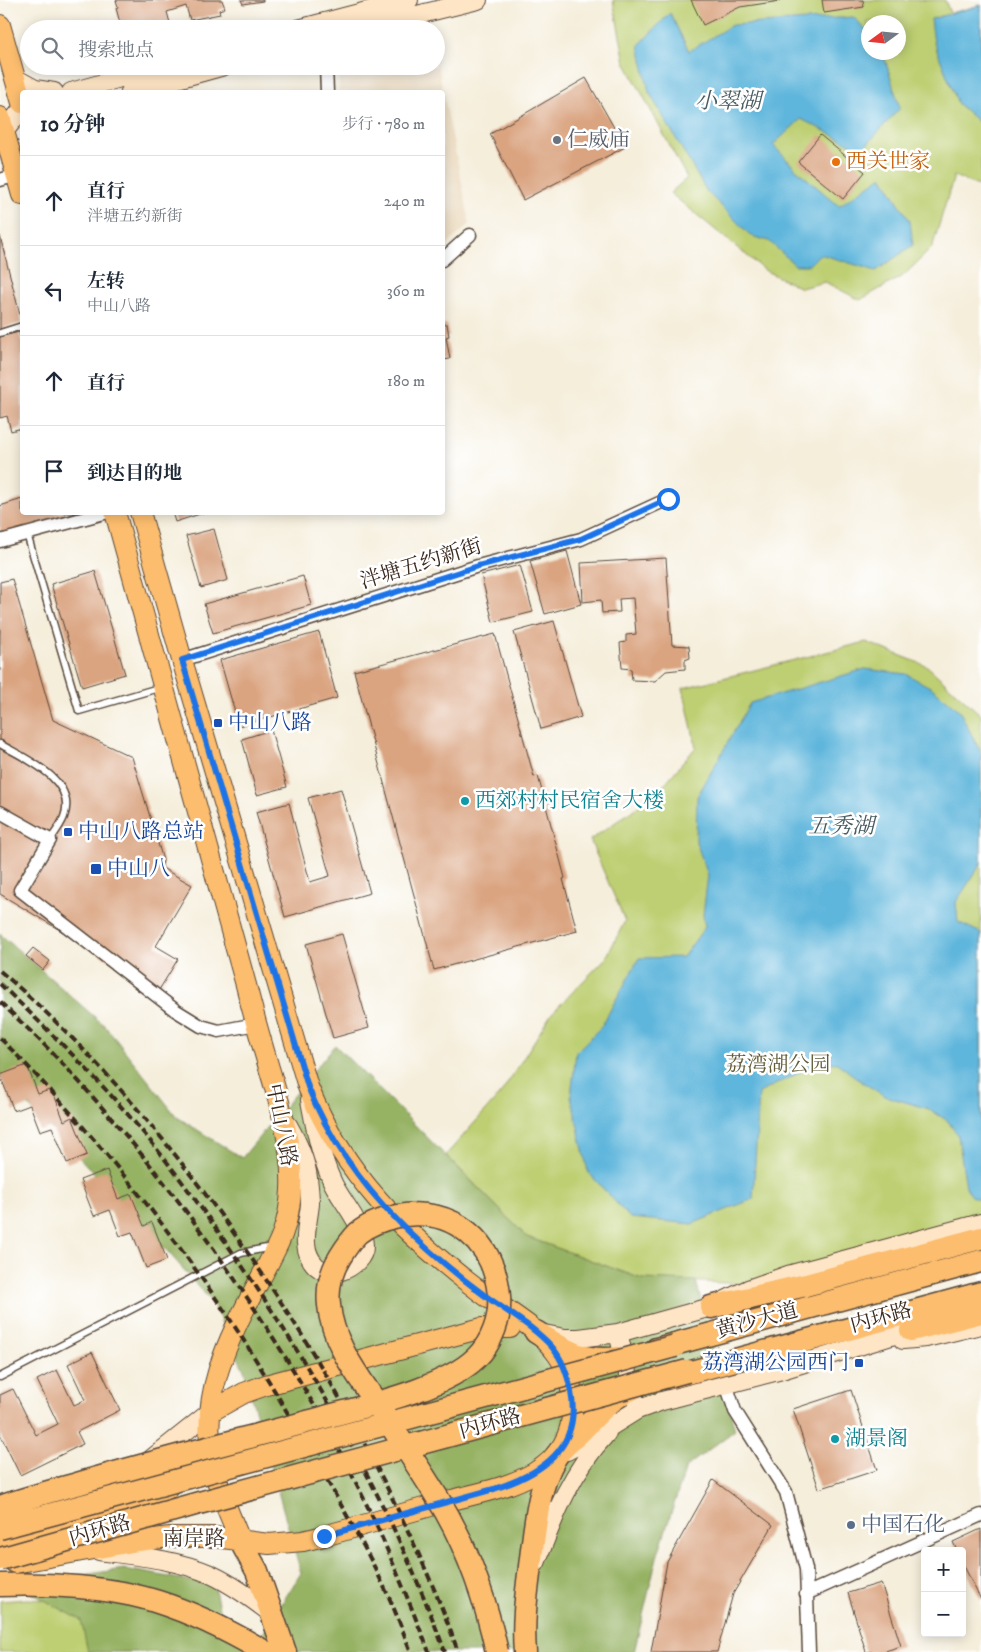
<!DOCTYPE html>
<html lang="zh">
<head>
<meta charset="utf-8">
<style>
	:root { --surface:#fff; --page:#f6f6f7; --text:#1f2937; --muted:#747a83; --line:#e0e1e3 }
	body { margin:0; font-family:"IM FELL DW Pica","Noto Serif SC",serif; background:var(--page); color:var(--text) }
	.controls { position:absolute; right:15px; bottom:15px; display:grid; overflow:hidden; border-radius:5px; box-shadow:0 2px 12px #0003 }
	.controls button { width:45px; height:45px; display:grid; place-items:center; padding:0; border:0; border-bottom:1px solid var(--line); background:var(--surface); color:var(--text); font:25px sans-serif }
	.compass { position:absolute; left:861px; top:15px; width:45px; height:45px; border-radius:50%; background:var(--surface); box-shadow:0 2px 12px #0003; rotate:255deg }
	.stop { position:absolute; width:15px; height:15px; margin:-11px; border:4px solid #1a73e8; border-radius:50%; background:#fff }
	.stop.end { background:#1a73e8; border-color:#fff; box-shadow:0 1px 5px #0008 }
	.list { margin:0; padding:0; list-style:none }
	h2 { display:flex; justify-content:space-between; align-items:center; height:65px; margin:0; padding:0 20px; font-size:21px }
	h2 small { font-size:16px; font-weight:400; color:var(--muted) }
	.list li { display:grid; grid-template-columns:32px 1fr auto; gap:15px; align-items:center; box-sizing:border-box; height:90px; padding:0 20px; border-top:1px solid var(--line) }
	.list b { display:block; font-size:19px; white-space:nowrap }
	.list p { margin:0; font-size:16px; white-space:nowrap; color:var(--muted) }
	.list em { font-size:16px; font-style:normal; color:var(--muted) }
	.icon { flex:none; width:28px; height:28px; fill:none; stroke:currentColor; stroke-width:2; stroke-linecap:round; stroke-linejoin:round }
	.map { position:relative; flex:none; width:981px; height:1652px; overflow:hidden }
	.search { position:absolute; background:var(--surface); box-shadow:0 2px 12px #0003; left:20px; top:20px; width:425px; height:55px; display:flex; align-items:center; gap:12px; box-sizing:border-box; padding:0 18px; border-radius:28px; color:var(--muted); font-size:19px }
	.panel { position:absolute; background:var(--surface); box-shadow:0 2px 12px #0003; left:20px; top:90px; width:425px; height:425px; border-radius:5px }
	.map>svg:first-child { display:block }
</style>
</head>
<body>
<div class="map">
<svg width="981" height="1652" viewBox="0 0 981 1652">
	<rect width="100%" height="100%" fill="#fff"/>
	<filter id="ink" filterUnits="userSpaceOnUse"><feTurbulence type="fractalNoise" baseFrequency=".02" numOctaves="2"/><feDisplacementMap in="SourceGraphic" scale="10" xChannelSelector="R" yChannelSelector="G"/><feConvolveMatrix kernelMatrix="1 2 1 2 8 2 1 2 1" color-interpolation-filters="sRGB"/></filter>
	<filter id="wash" filterUnits="userSpaceOnUse"><feTurbulence type="fractalNoise" baseFrequency=".0096" numOctaves="4" result="noise"/><feDisplacementMap in="SourceGraphic" scale="20" xChannelSelector="R" yChannelSelector="G"/><feGaussianBlur stdDeviation="1.12" result="paint"/><feColorMatrix in="noise" values="0 0 0 0 0 0 0 0 0 0 0 0 0 0 0 0 0 1.4 0 .05"/><feComposite in="paint" operator="in"/></filter>
	<g filter="url(#wash)">
		<rect width="100%" height="100%" fill="#f5eedb"/>
		<path fill="#ead8ba" d="M436,56l34,168 -27,24 -1,-156h-103v-26h97z"/>
		<path fill="#bdcf72" stroke="#7c7c48" fill-rule="evenodd" d="M613,0h332l5,13 31,-8v182l-27,-11 -22,72 -29,28 -43,24 -35,-18 -24,6 -35,-17 -96,-78 17,-15 -62,-116zM868,22h30v30h-30z
			M866,642l61,24 54,49v504l-235,65 -104,-5 -115,-42 -81,-82 56,-63 50,-79 54,-55 19,-37 -35,-81 66,-46 40,-47 -13,-59z
			M28,1599l60,4 135,49h-223v-51z"/>
		<path fill="#96b264" stroke="#686e41" d="M0,934l106,93 71,90 65,41 93,-113 192,192 115,42 54,2 39,149 -49,37 -29,90 -23,95h-546l-7,-32 -66,-36 110,-15 89,16 6,28 40,25 41,-65 -57,-203 -32,-68 -42,-48 -111,-118 -59,-58z"/>
		<path fill="#5fb6dc" stroke="#4d707d" d="M981,5v119l-23,-20 -24,-61 -3,-24z
			M670,13l19,38 43,-26 121,-8 15,14v21l15,1 17,55 -38,42 -61,-31 -28,26 23,24 43,37 43,-30 28,45 3,24 -37,26 -56,-17 -11,11h-14l-26,-24 -18,-5 -44,-44 -58,-100 -10,-47z
			M865,669l41,5 26,14 27,22 22,43v111l-25,38 2,20 23,11v267l-9,-3 -6,-10 -8,-51 -10,-15 -19,-12 -44,-13 -23,-14 -25,-19 -17,-1 -61,31 -6,106 -61,25 -62,-6 -42,-46 -17,-76 5,-44 25,-25 38,-69 44,-1 22,-30 -2,-12 5,-40 -12,-33 1,-45 53,-94z"/>
		<g id="blocks">
			<path fill="#daa481" d="M116,0h106l3,8 -6,2 1,4 -30,6 -4,-14 -19,6 3,11 -19,6h-25l-2,-7 -4,1 -4,-15 2,-1z
				M241,0h22v1l-20,3z
				M691,0h88l1,1 -40,6 -37,18z
				M822,0h41l1,7 -40,6z
				M586,78l39,69 -102,53 -33,-66z
				M820,135l45,37 -22,27 -45,-37z
				M0,236l22,87 -22,6z
				M447,324l2,12 -3,1 4,22 -8,1v-35z
				M19,332l3,11v85l-11,3 -4,-15 -7,2v-81z
				M22,499v13l55,1 -77,23v-30z
				M172,512h31v1l-28,9z
				M214,529l14,51 -27,8 -15,-52z
				M567,551l14,53 -36,10 -15,-53z
				M666,558l6,87 17,1 1,12 -5,2v9l-19,2 -11,10 -23,-1 -1,-11 -9,-1 -2,-25 6,-1v-7l10,-1 -3,-36 -14,1 1,13 -18,1 -1,-13 -18,2 -2,-39z
				M520,565l13,47 -40,10 -12,-47z
				M95,571l30,103 -43,13 -31,-103z
				M303,576l8,29 -98,28 -9,-29z
				M12,579l41,141 79,37 31,103 -1,8 30,17 -36,61 22,13 -19,31 -159,-96v-312z
				M554,621l27,96 -40,12 -27,-97z
				M319,632l18,66 -98,28 -19,-66z
				M495,634l39,143 4,-1 27,102 -2,1 14,52 -143,39 -80,-299z
				M271,730l16,57 -30,8 -15,-56z
				M341,789l29,104 -85,24 -29,-105 33,-9 21,79 20,-6 -22,-78z
				M342,934l27,94 -36,10 -27,-94z
				M33,948l17,13 -7,9 -17,-14z
				M27,1065l11,29 14,-5 12,32 8,-4 15,38 -20,8 -15,-36 -12,4 -10,-26 -16,6 -14,-36z
				M107,1170l11,29 13,-5 13,32 8,-4 15,38 -21,8 -14,-36 -12,4 -10,-26 -16,6 -14,-36z
				M92,1352l28,58 -43,22 6,12 -63,31 -20,-41v-39l13,-6 23,46 22,-11 -21,-44 20,-10 17,35 11,-5 -17,-36z
				M851,1390l26,80 -58,19 -26,-80z
				M713,1480l60,45 -40,69 -16,58h-66l16,-90z
				M981,1529v71l-19,-38v-11h-5l-4,-9z
				M881,1583l20,63 -19,6h-16l-18,-59z"/>
		</g>
	</g>
	<g filter="url(#ink)">
		<use href="#blocks" fill-opacity="0" stroke="#57473a" stroke-width="1"/>
		<g fill="none" stroke-linecap="round" stroke-linejoin="round">
			<defs>
				<path id="lane" d="M0,333l22,-7
					M27,534l52,177 83,-24
					M0,744c24,14 78,36 64,73 -3,8 -9,16 -14,23
					M0,1377l241,-124 31,-6"/>
				<path id="street" d="M326,66l1,26
					M0,180l17,-5
					M442,260l28,-25
					M0,541l108,-29
					M182,660l296,-94 103,-27 87,-40
					M0,812l50,28 -30,50 155,120 26,16 18,5 37,-7
					M726,1384l9,27 51,81 20,77 3,83
					M806,1594l175,-79"/>
				<path id="secondary" d="M298,29l111,-29
					M360,29l118,-29
					M15,78l20,11 19,3
					M71,92l92,-26
					M130,92l94,-26
					M4,132l18,-23
					M288,1125c9,16 18,34 20,53 1,8 2,18 2,26 -2,21 -11,45 6,62 7,6 16,8 25,5 11,-3 24,-14 23,-26 -1,-22 -24,-45 -32,-64 -12,-27 -17,-53 -22,-81
					M618,1333l16,65
					M544,1334l21,4h14l39,-5 93,-26 37,-18 40,-14 193,-52
					M903,1340l23,-2 55,-13
					M567,1451l30,-16 40,-25 25,-9 120,-31 129,-40 7,-10
					M146,1463l64,-51
					M99,1551c37,5 76,8 111,23 22,10 42,25 62,40
					M536,1563c19,-49 35,-91 71,-130"/>
				<path id="primary" d="M0,25l22,78
					M0,117l22,78
					M115,512c43,158 88,315 131,473 7,28 15,56 23,83 12,39 24,80 22,122 -2,41 -16,60 -34,95 -30,56 -58,112 -44,179 5,26 17,51 27,76
					M210,1412l34,-19 22,-8 216,-57h28
					M0,1542l139,-39 28,-14
					M15,1563l123,-22 32,-4h45l54,7 34,-3 21,-5c43,-12 85,-24 128,-36 27,-7 58,-13 82,-27 32,-19 43,-49 37,-84 -3,-12 -6,-25 -14,-35 -19,-27 -53,-44 -79,-64 -75,-57 -134,-115 -170,-203l-126,-427 -42,-148"/>
				<path id="highway" d="M711,1307l95,-22 175,-47
					M911,1330l70,-18
					M536,1332c28,18 48,31 82,26
					M656,1349l325,-88
					M669,1378l312,-85
					M240,1540l17,31 28,81
					M0,1585c49,-2 112,2 158,17 38,12 73,30 107,50
					M525,1652c-3,-34 3,-68 7,-102 4,-31 7,-64 23,-92 5,-9 16,-17 23,-24 17,-17 33,-37 56,-46"/>
			</defs>
			<use href="#lane" stroke="#57473a" stroke-width="9"/>
			<use href="#street" stroke="#57473a" stroke-width="15"/>
			<use href="#secondary" stroke="#57473a" stroke-width="20"/>
			<use href="#primary" stroke="#57473a" stroke-width="22"/>
			<use href="#highway" stroke="#57473a" stroke-width="25"/>
			<use href="#lane" stroke="#fff" stroke-width="6"/>
			<use href="#street" stroke="#fff" stroke-width="12"/>
			<use href="#secondary" stroke="#fee5c5" stroke-width="18"/>
			<use href="#primary" stroke="#fcbd6e" stroke-width="20"/>
			<use href="#highway" stroke="#fcbd6e" stroke-width="22"/>
			<path stroke="#3b2a1e" stroke-width="4" stroke-dasharray="8 4" stroke-linecap="butt" d="M0,971c87,74 161,161 228,254 65,90 122,185 170,285 22,46 44,94 60,142
				M0,984c47,45 94,90 136,140 31,36 59,75 86,113 91,129 169,267 223,415
				M0,1002c20,19 40,38 59,58 113,120 215,265 291,411 30,58 55,120 79,181
				M0,1038c78,78 149,164 212,255 31,44 59,91 86,138 31,53 63,106 89,162 9,19 16,39 24,59"/>
			<defs>
				<path id="highway-bridge" d="M0,1507c25,-9 51,-16 77,-23 81,-24 163,-44 245,-66 43,-12 122,-29 154,-60 16,-15 25,-40 23,-62 -4,-54 -46,-90 -101,-80 -14,3 -29,8 -40,17 -7,7 -13,16 -18,24 -9,15 -13,31 -11,48 3,37 28,69 48,99 20,31 41,62 60,93 30,48 48,100 60,155
					M0,1528l675,-182
					M0,1559l199,-56 488,-132"/>
			</defs>
			<use href="#highway-bridge" stroke="#57473a" stroke-width="25" stroke-linecap="butt"/>
			<use href="#highway-bridge" stroke="#fcbd6e" stroke-width="22"/>
		</g>
	</g>
	<g fill="none" stroke-linecap="round" stroke-linejoin="round" filter="url(#ink)">
		<path stroke="#1a73e8" stroke-width="6" d="M324,1536l170,-47c47,-15 88,-41 77,-97 -3,-17 -8,-32 -19,-45 -20,-22 -48,-37 -72,-55 -28,-21 -55,-44 -80,-69 -40,-40 -71,-84 -92,-136l-126,-427 296,-94 103,-27 87,-40"/>
	</g>
	<circle fill="#6b7280" stroke="#fff" stroke-width="2" cx="557" cy="140" r="5"/>
	<circle fill="#e8710a" stroke="#fff" stroke-width="2" cx="836" cy="162" r="5"/>
	<g fill="#1a4fb4" stroke="#fff" stroke-width="2">
		<rect x="213" y="718" width="10" height="10" rx="2.5"/>
		<rect x="63" y="827" width="10" height="10" rx="2.5"/>
		<rect x="90" y="863" width="12" height="12" rx="2.5"/>
		<rect x="854" y="1358" width="10" height="10" rx="2.5"/>
	</g>
	<g fill="#0f9aa8" stroke="#fff" stroke-width="2">
		<circle cx="465" cy="801" r="5"/>
		<circle cx="835" cy="1439" r="5"/>
	</g>
	<circle fill="#5c6f8a" stroke="#fff" stroke-width="2" cx="851" cy="1525" r="5"/>
	<g text-anchor="middle" dominant-baseline="central" stroke-width="5" stroke-linejoin="round" paint-order="stroke">
		<g font-size="21" fill="#5b616d" stroke="#fff" text-anchor="start">
			<text x="567" y="140">仁威庙</text>
		</g>
		<g font-size="21" fill="#c56008" stroke="#fff" text-anchor="start">
			<text x="846" y="162">西关世家</text>
		</g>
		<g font-size="21" fill="#3b2a1e" stroke="#fff">
			<text transform="translate(421 564) rotate(-17)">泮塘五约新街</text>
			<text transform="translate(281 1125) rotate(79)">中山八路</text>
			<text transform="translate(881 1318) rotate(-15)">内环路</text>
			<text transform="translate(757 1321) rotate(-15)">黄沙大道</text>
			<text transform="translate(490 1424) rotate(-15)">内环路</text>
			<text transform="translate(100 1531) rotate(-16)">内环路</text>
			<text x="194" y="1539">南岸路</text>
		</g>
		<g font-size="21" fill="#164399" stroke="#fff" text-anchor="start">
			<text x="228" y="723">中山八路</text>
			<text x="78" y="832">中山八路总站</text>
			<text x="107" y="869">中山八</text>
			<text x="849" y="1363" text-anchor="end">荔湾湖公园西门</text>
		</g>
		<g font-size="21" fill="#0d838f" stroke="#fff" text-anchor="start">
			<text x="475" y="801">西郊村村民宿舍大楼</text>
			<text x="845" y="1439">湖景阁</text>
		</g>
		<g font-size="21" fill="#625c37" stroke="#fff">
			<text x="778" y="1065">荔湾湖公园</text>
		</g>
		<g font-size="21" fill="#4e5e75" stroke="#fff" text-anchor="start">
			<text x="861" y="1525">中国石化</text>
		</g>
		<g font-size="22" font-style="italic" fill="#485b60" stroke="#fff">
			<text x="728" y="101">小翠湖</text>
			<text x="841" y="826">五秀湖</text>
		</g>
	</g>
</svg>
<div class="controls">
<button>+</button>
<button>−</button>
</div>
<svg class="compass" viewBox="-18 -18 36 36"><path d="M0-13l5 13h-10z" fill="#e53935"/><path d="M0 13l5-13h-10z" fill="#747a83"/></svg>
<div class="stop" style="left:668px;top:499px"></div>
<div class="stop end" style="left:324px;top:1536px"></div>
<div class="search"><svg class="icon" aria-label="search" viewBox="0 0 24 24"><circle cx="10" cy="10" r="6"/><path d="M15 15l6 6"/></svg>搜索地点</div>
<section class="panel">
<h2>10 分钟<small>步行 · 780 m</small></h2>
<ul class="list">
<li><svg class="icon" aria-label="ahead" viewBox="0 0 24 24"><path d="M12 20V5M6 11l6-6 6 6"/></svg><div><b>直行</b><p>泮塘五约新街</p></div><em>240 m</em></li>
<li><svg class="icon" aria-label="left" viewBox="0 0 24 24"><path d="M17 20v-9H6M10 6l-5 5 5 5"/></svg><div><b>左转</b><p>中山八路</p></div><em>360 m</em></li>
<li><svg class="icon" aria-label="ahead" viewBox="0 0 24 24"><path d="M12 20V5M6 11l6-6 6 6"/></svg><div><b>直行</b></div><em>180 m</em></li>
<li><svg class="icon" aria-label="arrive" viewBox="0 0 24 24"><path d="M6 21V4h12l-3 4 3 4H6"/></svg><div><b>到达目的地</b></div></li>
</ul>
</section>
</div>
</body>
</html>
